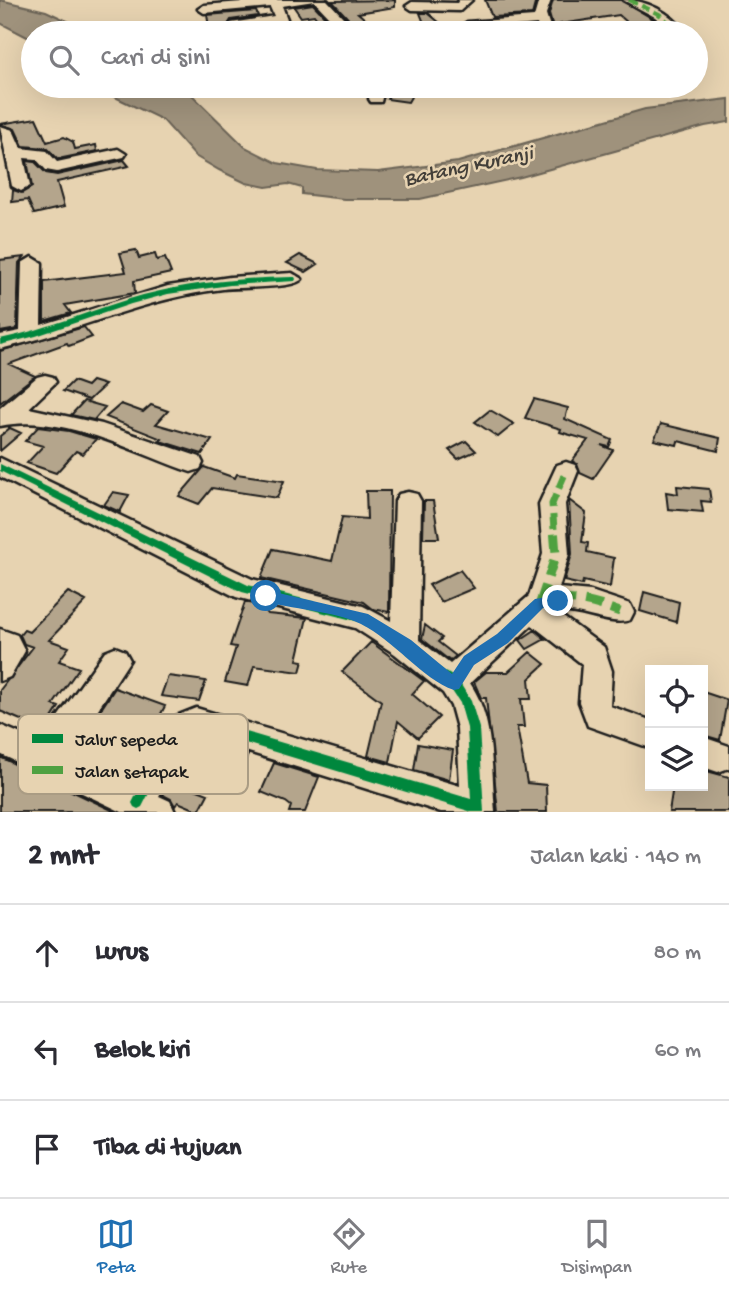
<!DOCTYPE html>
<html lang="id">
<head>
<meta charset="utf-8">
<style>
	:root { --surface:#fff; --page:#f7f7f7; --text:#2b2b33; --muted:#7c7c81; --line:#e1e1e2; --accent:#1f6fb2 }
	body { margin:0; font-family:"Gochi Hand",sans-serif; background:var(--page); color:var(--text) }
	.controls { position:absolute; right:21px; bottom:21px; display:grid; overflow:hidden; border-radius:0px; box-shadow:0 7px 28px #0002 }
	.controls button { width:63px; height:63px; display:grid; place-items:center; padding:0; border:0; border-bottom:2px solid var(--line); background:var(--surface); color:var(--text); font:35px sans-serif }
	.stop { position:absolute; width:21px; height:21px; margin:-16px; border:5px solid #1f6fb2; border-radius:50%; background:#fff }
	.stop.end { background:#1f6fb2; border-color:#fff; box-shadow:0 2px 7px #0008 }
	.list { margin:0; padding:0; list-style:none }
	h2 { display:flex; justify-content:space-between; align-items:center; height:91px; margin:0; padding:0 28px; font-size:30px }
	h2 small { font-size:23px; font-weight:400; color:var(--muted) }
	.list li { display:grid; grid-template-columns:46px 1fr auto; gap:21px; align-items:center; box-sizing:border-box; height:98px; padding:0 28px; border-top:2px solid var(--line) }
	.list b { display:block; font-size:26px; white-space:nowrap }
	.list em { font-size:23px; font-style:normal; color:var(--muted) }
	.icon { flex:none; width:38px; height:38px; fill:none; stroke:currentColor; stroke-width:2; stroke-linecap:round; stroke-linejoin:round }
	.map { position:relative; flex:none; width:729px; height:812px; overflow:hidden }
	.search { position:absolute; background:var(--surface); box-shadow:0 7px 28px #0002; left:21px; right:21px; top:21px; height:77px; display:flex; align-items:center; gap:18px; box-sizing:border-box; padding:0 24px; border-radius:38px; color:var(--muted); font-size:26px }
	.sheet { height:385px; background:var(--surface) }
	nav { display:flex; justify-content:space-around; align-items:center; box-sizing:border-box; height:98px; border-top:2px solid var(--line); background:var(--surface); font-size:19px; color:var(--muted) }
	nav a { display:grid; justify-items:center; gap:4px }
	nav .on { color:var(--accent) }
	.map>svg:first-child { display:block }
</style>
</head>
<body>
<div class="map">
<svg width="729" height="812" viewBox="0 0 729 812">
	<rect width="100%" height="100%" fill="#e7d3b1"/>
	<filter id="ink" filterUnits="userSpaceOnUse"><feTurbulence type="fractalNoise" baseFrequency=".0143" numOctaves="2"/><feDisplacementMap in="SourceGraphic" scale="14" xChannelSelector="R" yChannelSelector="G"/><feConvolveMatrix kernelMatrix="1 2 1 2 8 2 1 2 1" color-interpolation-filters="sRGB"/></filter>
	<g filter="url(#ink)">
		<path fill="#9f927c" stroke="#6b6356" stroke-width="2" d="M0,0l46,11 47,22h-60v7l-33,-17z
			M92,86h91l62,61 32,16 40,7 61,2 80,-10 187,-53 84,-10v23l-24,4 -184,51 -101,22h-76l-42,-5v-6l-14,-4 -22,3 -20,-4 -27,-13 -24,-14 -32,-36z"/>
		<path fill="#b4a58c" stroke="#1c1c1c" stroke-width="2" d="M395,0v7l-37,6 13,11 -16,2 -23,-25z
			M485,0h51l-4,15 -40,2z
			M553,0h68l32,19 16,14h-19l-11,-11 -11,1 -9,-8 -58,9 3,3 -11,1 -4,-14z
			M313,4l16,17 -10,1 -5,-7 -13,2 -7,-10z
			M256,11l2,5 -27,4 -8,13h-13l-3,-18z
			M420,13h8l24,20h-24z
			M394,87l21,3 -7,12 -21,-3z
			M36,118l11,24 17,-5 9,5 2,7 21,-4 1,6 -39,8 -11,-11 -24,-2 -8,-17 -15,-5z
			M124,160l5,6 -72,16 7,25 -30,7 -6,-14 -16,2 1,-12 9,3 10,-6 -5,-26 8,1 11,11 11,2z
			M136,250l3,8 16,-4 2,6 8,-2 6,15 -37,8 1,12 -70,12 6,8 -27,8v-39l82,-10 -6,-19z
			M300,255l18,9 -12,8 -19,-9z
			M24,257l-5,6 -2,66 -17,3v-72z
			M84,327l8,10 -23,9 -2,-3 -58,21 26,12 -35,27v-52z
			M73,381l14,5 5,-5 13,4 -16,15 -26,-9z
			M534,399l34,9 -3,11 47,21 -3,7 -8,-2 12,5 -20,29 -13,-6 -3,-9 -5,-3 16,-21 -28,-8 1,-3 -36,-11z
			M84,401l21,6 -11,13 -23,-5z
			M121,404l22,8 8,-7 17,6 -12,13 56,16 -10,14 -42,-13 2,-2 -56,-22z
			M490,410l24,14 -16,13 -23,-15z
			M661,424l59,14 -2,13 -40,-10 -1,4 -23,-5z
			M38,427l31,4 27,8 -13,15 -7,-3 -20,22 -29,-10 16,-17 -18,-5z
			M10,428l11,5 -21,18v-15z
			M466,441l10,10 -18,8 -9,-9z
			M204,467l31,11 2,-4 47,7 -7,17 -65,-10 -13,16 -20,-8z
			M677,486l32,3 2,13 -10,-1 2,11 -35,-3 -2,-17 12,2z
			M366,491h24l-1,121 -16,-3 -9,-7 -103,-24 12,-29 59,12 10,-44 25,2z
			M113,492l16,3 -9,17 -16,-7z
			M569,500l17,13 -4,29 6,1 -1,9 27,6 -4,29 -27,-6 -1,4 -18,-4 8,-27z
			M424,501h9l6,37h-16z
			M460,570l14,18 -33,14 -12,-17z
			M68,592l18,9 -37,39 20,7 -10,14 20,7 -26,37 6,2 -20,32 -15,-7 6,-8 -30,-13v-21l33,-43 -9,-3 -4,-9 4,-5 5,2z
			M644,592l35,10 -3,20 -36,-11z
			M245,602l17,4 6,8 39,4 -10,42 6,1 -3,11 -46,-6 -6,20 -23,-4 11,-35 -6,-1z
			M425,625l17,13 -4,4 18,14 -6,5 -28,-22z
			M535,630l10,9 -18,10 -7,-9z
			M371,642l53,39 -12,13 27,23 -21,21 -20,-17 -8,41 -22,-6 13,-55 -39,-29z
			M530,652l15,12 -16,15 2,20h-10l3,28h-7l10,56 19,2 1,27h-49l-12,-114h-5l-7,-16 12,-10h22z
			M168,676l38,5 -7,20 -38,-5z
			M115,688l50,18 -16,31 -9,-3 -17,28 -34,-13 -4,6 -11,-5z
			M703,692l24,8 -7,40 -17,-5z
			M198,739l50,16 -14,26 -36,-15 -11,20 21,8 -9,17 -21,-9 -3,4 -4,-7 -8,-4 21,-40z
			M418,744l35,6 -4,30 -35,-10z
			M0,757l116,55h-116z
			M274,763l45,14 -14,35h-16l2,-6 -5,-4 -25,-10z
			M703,770l26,7v35h-60l4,-26h30z"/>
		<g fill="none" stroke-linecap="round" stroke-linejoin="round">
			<defs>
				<path id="minor" d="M266,0h61l31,33h-14l-30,-32 -32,5 5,13 -1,3 -45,7 -2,4h-13l5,-10 43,-7 -4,-9 -66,6 -6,-4 6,-4z
					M459,0h13l-12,11 -48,-1 -6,-4 6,-4 45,1z
					M539,0h12l-5,14 6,19h-12l-3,-9 -70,6 -6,-4 6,-4 67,-5z
					M623,0c26,0 47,13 64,33h-14l-18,-16z
					M371,86h14l-4,16h-10l-2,-3z
					M546,86h14l1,2 -7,4z
					M0,126l13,4 8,18 26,3 10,11 61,-13 8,5 -2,3 -67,15 -11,-2 -10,-11 -12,-1 6,28 -9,5 -9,-5z
					M32,257l10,6 -1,62 127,-39 62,-9 62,-4 10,6c-8,10 -63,8 -79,10 -78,9 -148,43 -223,60v-14l20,-4 2,-68z
					M45,375l8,2 3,5 -27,26 73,16 98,33 3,6 -3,6 -9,3 -9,-3c-54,-20 -123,-56 -182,-43v-18l37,-31z
					M0,458l252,121 111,27 28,15 4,-120 4,-7 9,-2 9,2 4,7 -2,139 31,24 79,-68 14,-42 -4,-50 18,-39 9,-3 9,3 3,6 -13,33 4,50 -10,34 32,3 39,13 4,8 -4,8c-19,7 -50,-11 -75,-9l49,36 8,24 -2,35 40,14v28l-62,-22 -9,-24 3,-38 -50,-39 -62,58c25,37 21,86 25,129h-54l-244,-76 -15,18 -23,42 11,5 5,11h-53l-122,-58v-29l40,17 65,-91 10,-4 10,4 5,9 -62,95 63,28 37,-60 8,-7 20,-8 264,78 -3,-58 -6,-22 -8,-13 -48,-39 -40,-26 -119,-31 -236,-120z
					M0,629l17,6 8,16 -15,26 -10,4z
					M703,737l26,9v22l-11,4 -15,-5z"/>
			</defs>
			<use href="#minor" stroke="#1c1c1c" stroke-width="5"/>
			<use href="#minor" fill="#e7d3b1" fill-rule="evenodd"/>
			<path stroke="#4fa141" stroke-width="4.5" stroke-dasharray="9 4.5" stroke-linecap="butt" d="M629,0l30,14 21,19"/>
			<path stroke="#4fa141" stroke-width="7" stroke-dasharray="14 7" stroke-linecap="butt" d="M554,529l-2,-25 14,-33"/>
			<path stroke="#4fa141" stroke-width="9" stroke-dasharray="18 9" stroke-linecap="butt" d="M540,603l16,-49 -2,-26
				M532,609c28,-17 59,-8 88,3"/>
			<defs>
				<path id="cycleway" d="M292,277h3l1,2 -1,2 -65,4 -62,9 -37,10 -95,32 -36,9v-6c49,-10 95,-31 143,-44 49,-13 99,-17 149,-18z
					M0,464l248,121 119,30 42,27 22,20 27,18 13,21 8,27 5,84h-12l-276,-84c-25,12 -41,55 -54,79l-4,2 -4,-2 -2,-4 2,-4c15,-30 29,-70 62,-82l275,82 -4,-71 -7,-25 -10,-15 -27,-20 -22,-20 -41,-26 -118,-30 -242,-121z"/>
			</defs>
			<use href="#cycleway" stroke="#e7d3b1" stroke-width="4"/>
			<use href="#cycleway" fill="#00873e" fill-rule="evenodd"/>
		</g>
	</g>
	<path fill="#1f6fb2" d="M266,590l102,24 43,26 41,34 12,-18 33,-22 38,-35 23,-4 7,6 -7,5 -15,2 -35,35 -34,22 -15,24 -5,1c-32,-11 -59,-49 -93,-66 -29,-14 -69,-14 -100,-24l-2,-4z"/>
	<g text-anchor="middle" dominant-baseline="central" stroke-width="5" stroke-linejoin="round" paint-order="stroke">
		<g font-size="21" font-style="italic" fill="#433f39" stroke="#e7d3b1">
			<text transform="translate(469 168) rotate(-12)">Batang Kuranji</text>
		</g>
	</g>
	<rect x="18" y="714" width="230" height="80" rx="10" fill="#e7d3b1" stroke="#aa9c84" stroke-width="2"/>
	<rect x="32" y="734" width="31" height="9" fill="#00873e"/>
	<rect x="32" y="766" width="31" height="8" fill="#4fa141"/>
	<g font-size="19" fill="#1c1c1c">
		<text x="75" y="745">Jalur sepeda</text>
		<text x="75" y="777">Jalan setapak</text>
	</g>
</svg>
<div class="controls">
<button><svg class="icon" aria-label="locate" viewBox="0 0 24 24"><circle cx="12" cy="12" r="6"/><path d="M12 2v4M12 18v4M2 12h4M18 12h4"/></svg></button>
<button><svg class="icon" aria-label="layers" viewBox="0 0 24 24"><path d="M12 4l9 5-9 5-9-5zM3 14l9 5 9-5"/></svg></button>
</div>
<div class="stop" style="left:266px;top:596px"></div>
<div class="stop end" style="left:558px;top:601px"></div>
<div class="search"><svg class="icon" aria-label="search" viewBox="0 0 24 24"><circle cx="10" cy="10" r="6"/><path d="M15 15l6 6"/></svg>Cari di sini</div>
</div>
<section class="sheet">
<h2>2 mnt<small>Jalan kaki · 140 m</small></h2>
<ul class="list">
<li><svg class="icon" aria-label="ahead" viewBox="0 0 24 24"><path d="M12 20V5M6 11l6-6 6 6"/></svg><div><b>Lurus</b></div><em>80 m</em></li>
<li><svg class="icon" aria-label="left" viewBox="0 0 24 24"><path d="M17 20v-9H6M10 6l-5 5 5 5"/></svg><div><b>Belok kiri</b></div><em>60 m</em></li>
<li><svg class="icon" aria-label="arrive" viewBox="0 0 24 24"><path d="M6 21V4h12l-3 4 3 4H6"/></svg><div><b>Tiba di tujuan</b></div></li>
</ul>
</section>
<nav>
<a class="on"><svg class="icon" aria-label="map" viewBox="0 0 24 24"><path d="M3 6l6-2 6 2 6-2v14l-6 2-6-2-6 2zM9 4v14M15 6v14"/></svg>Peta</a>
<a><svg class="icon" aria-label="directions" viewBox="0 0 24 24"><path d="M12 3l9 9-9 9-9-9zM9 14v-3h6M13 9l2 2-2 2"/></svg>Rute</a>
<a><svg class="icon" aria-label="saved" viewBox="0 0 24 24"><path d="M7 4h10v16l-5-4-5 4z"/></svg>Disimpan</a>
</nav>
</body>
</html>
